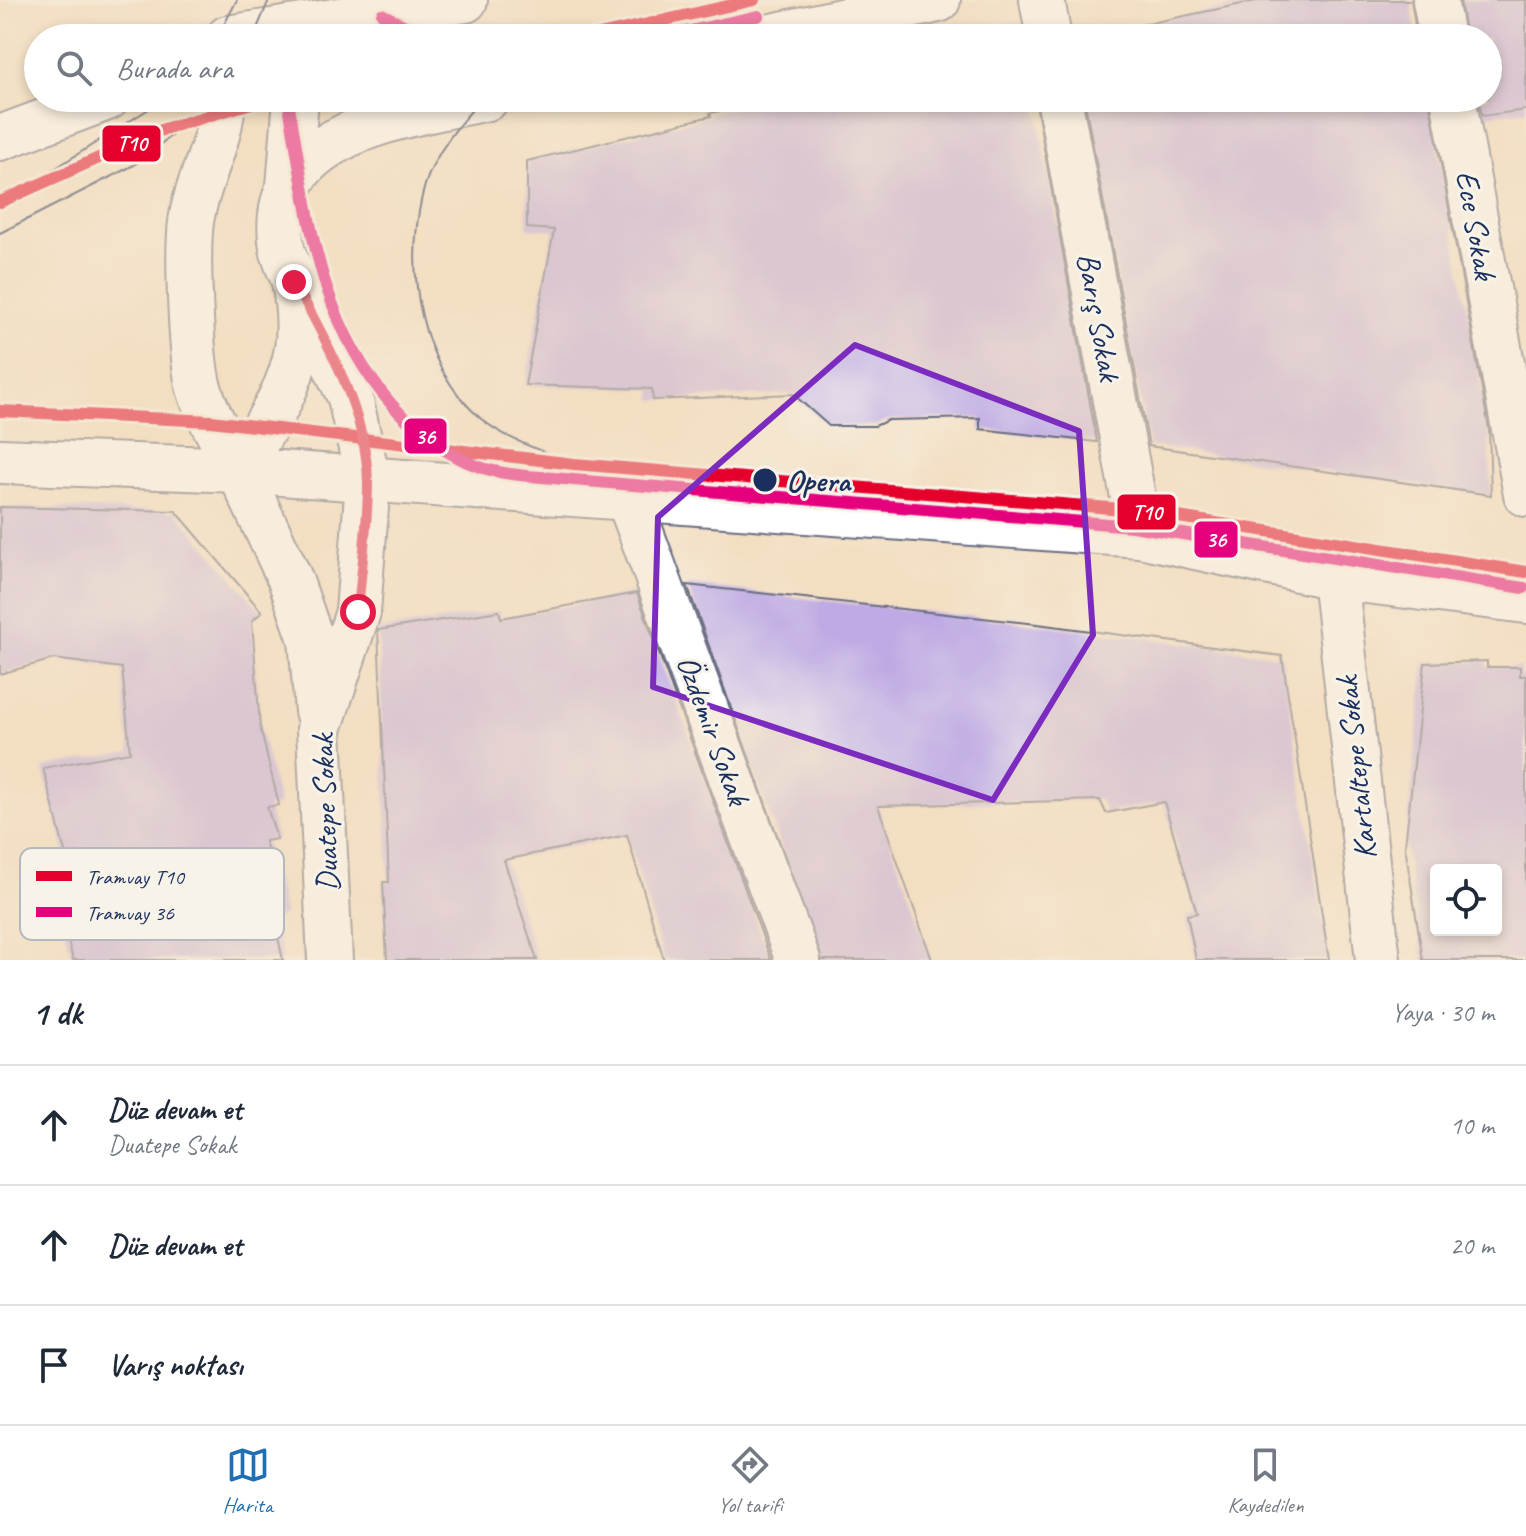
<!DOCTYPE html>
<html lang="tr">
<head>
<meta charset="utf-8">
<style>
	:root { --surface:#fff; --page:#f6f6f7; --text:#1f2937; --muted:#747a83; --line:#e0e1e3; --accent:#1f6fb2 }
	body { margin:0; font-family:Caveat,sans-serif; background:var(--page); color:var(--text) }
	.controls { position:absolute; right:24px; bottom:24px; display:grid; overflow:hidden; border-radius:8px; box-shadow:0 4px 12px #0003 }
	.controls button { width:72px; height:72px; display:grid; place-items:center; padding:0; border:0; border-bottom:2px solid var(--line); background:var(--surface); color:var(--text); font:40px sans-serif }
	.stop { position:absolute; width:24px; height:24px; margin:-18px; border:6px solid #e11d48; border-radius:50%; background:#fff }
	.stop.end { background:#e11d48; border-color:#fff; box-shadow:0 2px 8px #0008 }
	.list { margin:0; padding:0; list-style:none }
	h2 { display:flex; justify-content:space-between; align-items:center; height:104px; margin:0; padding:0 32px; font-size:34px }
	h2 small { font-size:26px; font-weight:400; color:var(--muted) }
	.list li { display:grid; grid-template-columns:52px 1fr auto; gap:24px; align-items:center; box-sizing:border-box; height:120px; padding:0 32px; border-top:2px solid var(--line) }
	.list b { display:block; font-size:30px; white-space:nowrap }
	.list p { margin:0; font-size:26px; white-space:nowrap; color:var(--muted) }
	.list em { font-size:26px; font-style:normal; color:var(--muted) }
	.icon { flex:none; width:44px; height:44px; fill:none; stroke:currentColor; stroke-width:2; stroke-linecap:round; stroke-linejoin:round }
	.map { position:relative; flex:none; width:1526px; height:960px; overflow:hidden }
	.search { position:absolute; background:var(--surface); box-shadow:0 4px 12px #0003; left:24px; right:24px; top:24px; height:88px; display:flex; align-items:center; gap:20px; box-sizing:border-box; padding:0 28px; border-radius:44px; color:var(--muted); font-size:30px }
	.sheet { height:464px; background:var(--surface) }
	nav { display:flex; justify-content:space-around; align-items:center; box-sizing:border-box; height:112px; border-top:2px solid var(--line); background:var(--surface); font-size:22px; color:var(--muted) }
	nav a { display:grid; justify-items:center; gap:4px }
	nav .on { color:var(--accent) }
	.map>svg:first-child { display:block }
</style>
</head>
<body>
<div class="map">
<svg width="1526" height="960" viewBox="0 0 1526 960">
	<rect width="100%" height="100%" fill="#f7f3e8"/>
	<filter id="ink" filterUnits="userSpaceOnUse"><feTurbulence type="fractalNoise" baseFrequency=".0125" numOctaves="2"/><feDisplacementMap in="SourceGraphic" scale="16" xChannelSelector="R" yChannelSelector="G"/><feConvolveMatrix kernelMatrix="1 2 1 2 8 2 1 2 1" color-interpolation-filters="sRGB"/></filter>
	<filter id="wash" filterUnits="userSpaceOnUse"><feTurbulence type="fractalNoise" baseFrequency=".006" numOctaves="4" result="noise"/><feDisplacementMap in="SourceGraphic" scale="32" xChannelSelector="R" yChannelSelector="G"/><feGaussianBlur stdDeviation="1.8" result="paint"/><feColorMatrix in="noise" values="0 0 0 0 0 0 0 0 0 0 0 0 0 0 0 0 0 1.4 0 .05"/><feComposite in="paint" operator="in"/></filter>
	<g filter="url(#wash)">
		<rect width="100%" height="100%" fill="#f3dec1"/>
		<g id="blocks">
			<path fill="#beaae4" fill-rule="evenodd" d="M1261,0h150l6,38h-323l-1,-3z
				M1460,0h66v110l-44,6 -4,-18h10v-60h-22z
				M787,98h248l62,344 -117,-13v-11l-92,2 -13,6h-46l-36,-32 -140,6 -1,-11 -127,-4 29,-155 -27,-2v-67l184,-45 -1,-3z
				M1084,98h345l60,331 2,66 -342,-49z
				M0,507l176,4 86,101 -10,9 8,106 19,78 -12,2 10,32 -12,2 20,74 -11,4 9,41h-210l-19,-72 19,-5 -30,-115 87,-16 -8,-84 -68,-9 -54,15z
				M687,585l350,39 245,32 47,304h-133l-9,-45 10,-2 -33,-111 -58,11 -6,-13 -222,6 54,154h-110z
				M637,593l134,367h-107l-37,-125 -123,25 33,100h-150l-4,-78h6l-11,-252 121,-19 2,7z
				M1487,661v6h33v9h6v284h-103l-18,-114 20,-183zM1436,870h60v60h-60z"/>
		</g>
	</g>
	<g filter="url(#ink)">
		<use href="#blocks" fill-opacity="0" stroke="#676c81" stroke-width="2"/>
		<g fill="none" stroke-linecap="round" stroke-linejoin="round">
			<defs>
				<path id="minor" d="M1042,0l7,38
					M1435,0l7,38
					M1059,98l81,437
					M1453,98l73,396
					M239,470l51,109 21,60 6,72
					M629,500l169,460
					M1335,577l43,383
					M330,960l-11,-231 39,-117 10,-131"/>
				<path id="secondary" d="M228,38l237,-38
					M763,38l175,-38
					M223,98c-1,42 -24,78 -31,118 -6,29 -1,145 7,172 9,30 25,55 40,82l901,65 195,42 191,24
					M0,138l107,-40
					M289,187l7,-89
					M302,296l48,101 18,84
					M0,461l239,9c22,-38 51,-77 58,-121 3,-20 1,-46 -3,-67 -3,-11 -10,-23 -12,-34 -19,-118 123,-132 205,-150"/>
			</defs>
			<use href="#minor" stroke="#676c81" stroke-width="48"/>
			<use href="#secondary" stroke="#676c81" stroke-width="48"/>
			<use href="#minor" stroke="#fff" stroke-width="44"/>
			<use href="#secondary" stroke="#fff" stroke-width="44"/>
			<path stroke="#1b2f5e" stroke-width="2" d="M217,38l20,-38
				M253,38l16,-38
				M588,38l1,-1
				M483,98c-25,26 -53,61 -61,98 -17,76 -3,168 58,222 26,22 63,33 94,46
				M7,199l159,-101
				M0,233l134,-68 85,-67"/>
			<defs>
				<path id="tram-1" d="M586,38l168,-38
					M0,202l164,-73 104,-31
					M0,411l211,10 363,43 560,46 392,62"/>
				<path id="tram-2" d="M382,14l25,13 37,11
					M658,38l100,-22
					M288,101c21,111 27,217 105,305 23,25 52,48 84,60 30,11 64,10 96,14l559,46 392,62"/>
			</defs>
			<use href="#tram-1" stroke="#f7f3e8" stroke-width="18"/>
			<use href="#tram-2" stroke="#f7f3e8" stroke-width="18"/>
			<use href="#tram-1" stroke="#e4002b" stroke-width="12"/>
			<use href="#tram-2" stroke="#e5007d" stroke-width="12"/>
		</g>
	</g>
	<g fill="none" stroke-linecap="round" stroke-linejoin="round" filter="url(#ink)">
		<path stroke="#e11d48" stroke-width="10" d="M294,282c33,59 73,131 74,201 0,43 -7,87 -10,129"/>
	</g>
	<path d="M0 0H1526V960H0ZM855,345l224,86 14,204 -100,165 -340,-113 5,-170z" fill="#f3dec1" fill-opacity=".55" fill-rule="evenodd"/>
	<path fill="none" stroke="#7b2cbf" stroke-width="6" stroke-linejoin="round" d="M855,345l224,86 14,204 -100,165 -340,-113 5,-170z"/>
	<circle fill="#1b2f5e" stroke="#f7f3e8" stroke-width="3" cx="765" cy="480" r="13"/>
	<g text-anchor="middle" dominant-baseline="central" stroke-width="6" stroke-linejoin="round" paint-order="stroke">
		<g font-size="32" fill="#1b2f5e" stroke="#f7f3e8">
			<text transform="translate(1476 225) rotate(80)">Ece Sokak</text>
			<text transform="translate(1099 317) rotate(80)">Barış Sokak</text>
			<text transform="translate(713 730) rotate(70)">Özdemir Sokak</text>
			<text transform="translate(1356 768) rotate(-96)">Kartaltepe Sokak</text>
			<text transform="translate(325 813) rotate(-92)">Duatepe Sokak</text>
		</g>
		<g font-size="32" font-weight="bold" fill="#1b2f5e" stroke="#f7f3e8" text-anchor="start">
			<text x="786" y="480">Opera</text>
		</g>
	</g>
	<rect x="20" y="848" width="264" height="92" rx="12" fill="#f7f3e8" stroke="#b5b8bf" stroke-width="2"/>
	<rect x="36" y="871" width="36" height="10" fill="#e4002b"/>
	<rect x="36" y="907" width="36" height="10" fill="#e5007d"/>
	<g font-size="22" fill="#1b2f5e">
		<text x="86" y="884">Tramvay T10</text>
		<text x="86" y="920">Tramvay 36</text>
	</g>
	<g stroke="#f7f3e8" stroke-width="3">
		<rect x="101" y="124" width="61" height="39" rx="8" fill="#e4002b"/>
		<rect x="403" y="417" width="45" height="38" rx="8" fill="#e5007d"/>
		<rect x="1116" y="493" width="61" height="38" rx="8" fill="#e4002b"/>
		<rect x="1193" y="520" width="46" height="39" rx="8" fill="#e5007d"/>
	</g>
	<g font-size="22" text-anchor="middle" font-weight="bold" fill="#fff">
		<text x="132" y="151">T10</text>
		<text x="425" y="444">36</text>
		<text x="1147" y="520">T10</text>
		<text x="1216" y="547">36</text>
	</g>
</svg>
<div class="controls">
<button><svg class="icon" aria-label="locate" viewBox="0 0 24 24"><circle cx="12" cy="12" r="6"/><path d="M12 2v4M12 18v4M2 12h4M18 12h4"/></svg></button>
</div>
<div class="stop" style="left:358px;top:612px"></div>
<div class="stop end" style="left:294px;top:282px"></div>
<div class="search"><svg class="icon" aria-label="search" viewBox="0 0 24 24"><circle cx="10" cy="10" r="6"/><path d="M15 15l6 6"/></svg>Burada ara</div>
</div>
<section class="sheet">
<h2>1 dk<small>Yaya · 30 m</small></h2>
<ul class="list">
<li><svg class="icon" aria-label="ahead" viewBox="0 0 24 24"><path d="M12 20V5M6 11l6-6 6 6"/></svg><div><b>Düz devam et</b><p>Duatepe Sokak</p></div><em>10 m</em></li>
<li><svg class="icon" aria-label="ahead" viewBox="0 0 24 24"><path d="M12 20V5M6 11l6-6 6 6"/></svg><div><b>Düz devam et</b></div><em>20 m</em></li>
<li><svg class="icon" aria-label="arrive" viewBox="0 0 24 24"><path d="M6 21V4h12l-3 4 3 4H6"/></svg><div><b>Varış noktası</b></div></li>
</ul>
</section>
<nav>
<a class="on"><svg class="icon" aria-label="map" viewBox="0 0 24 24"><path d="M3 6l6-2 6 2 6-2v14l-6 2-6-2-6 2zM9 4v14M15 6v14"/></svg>Harita</a>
<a><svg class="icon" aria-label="directions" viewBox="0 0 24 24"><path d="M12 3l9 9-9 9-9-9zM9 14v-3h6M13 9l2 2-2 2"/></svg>Yol tarifi</a>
<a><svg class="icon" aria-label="saved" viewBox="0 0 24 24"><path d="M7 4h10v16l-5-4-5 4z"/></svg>Kaydedilen</a>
</nav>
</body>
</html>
